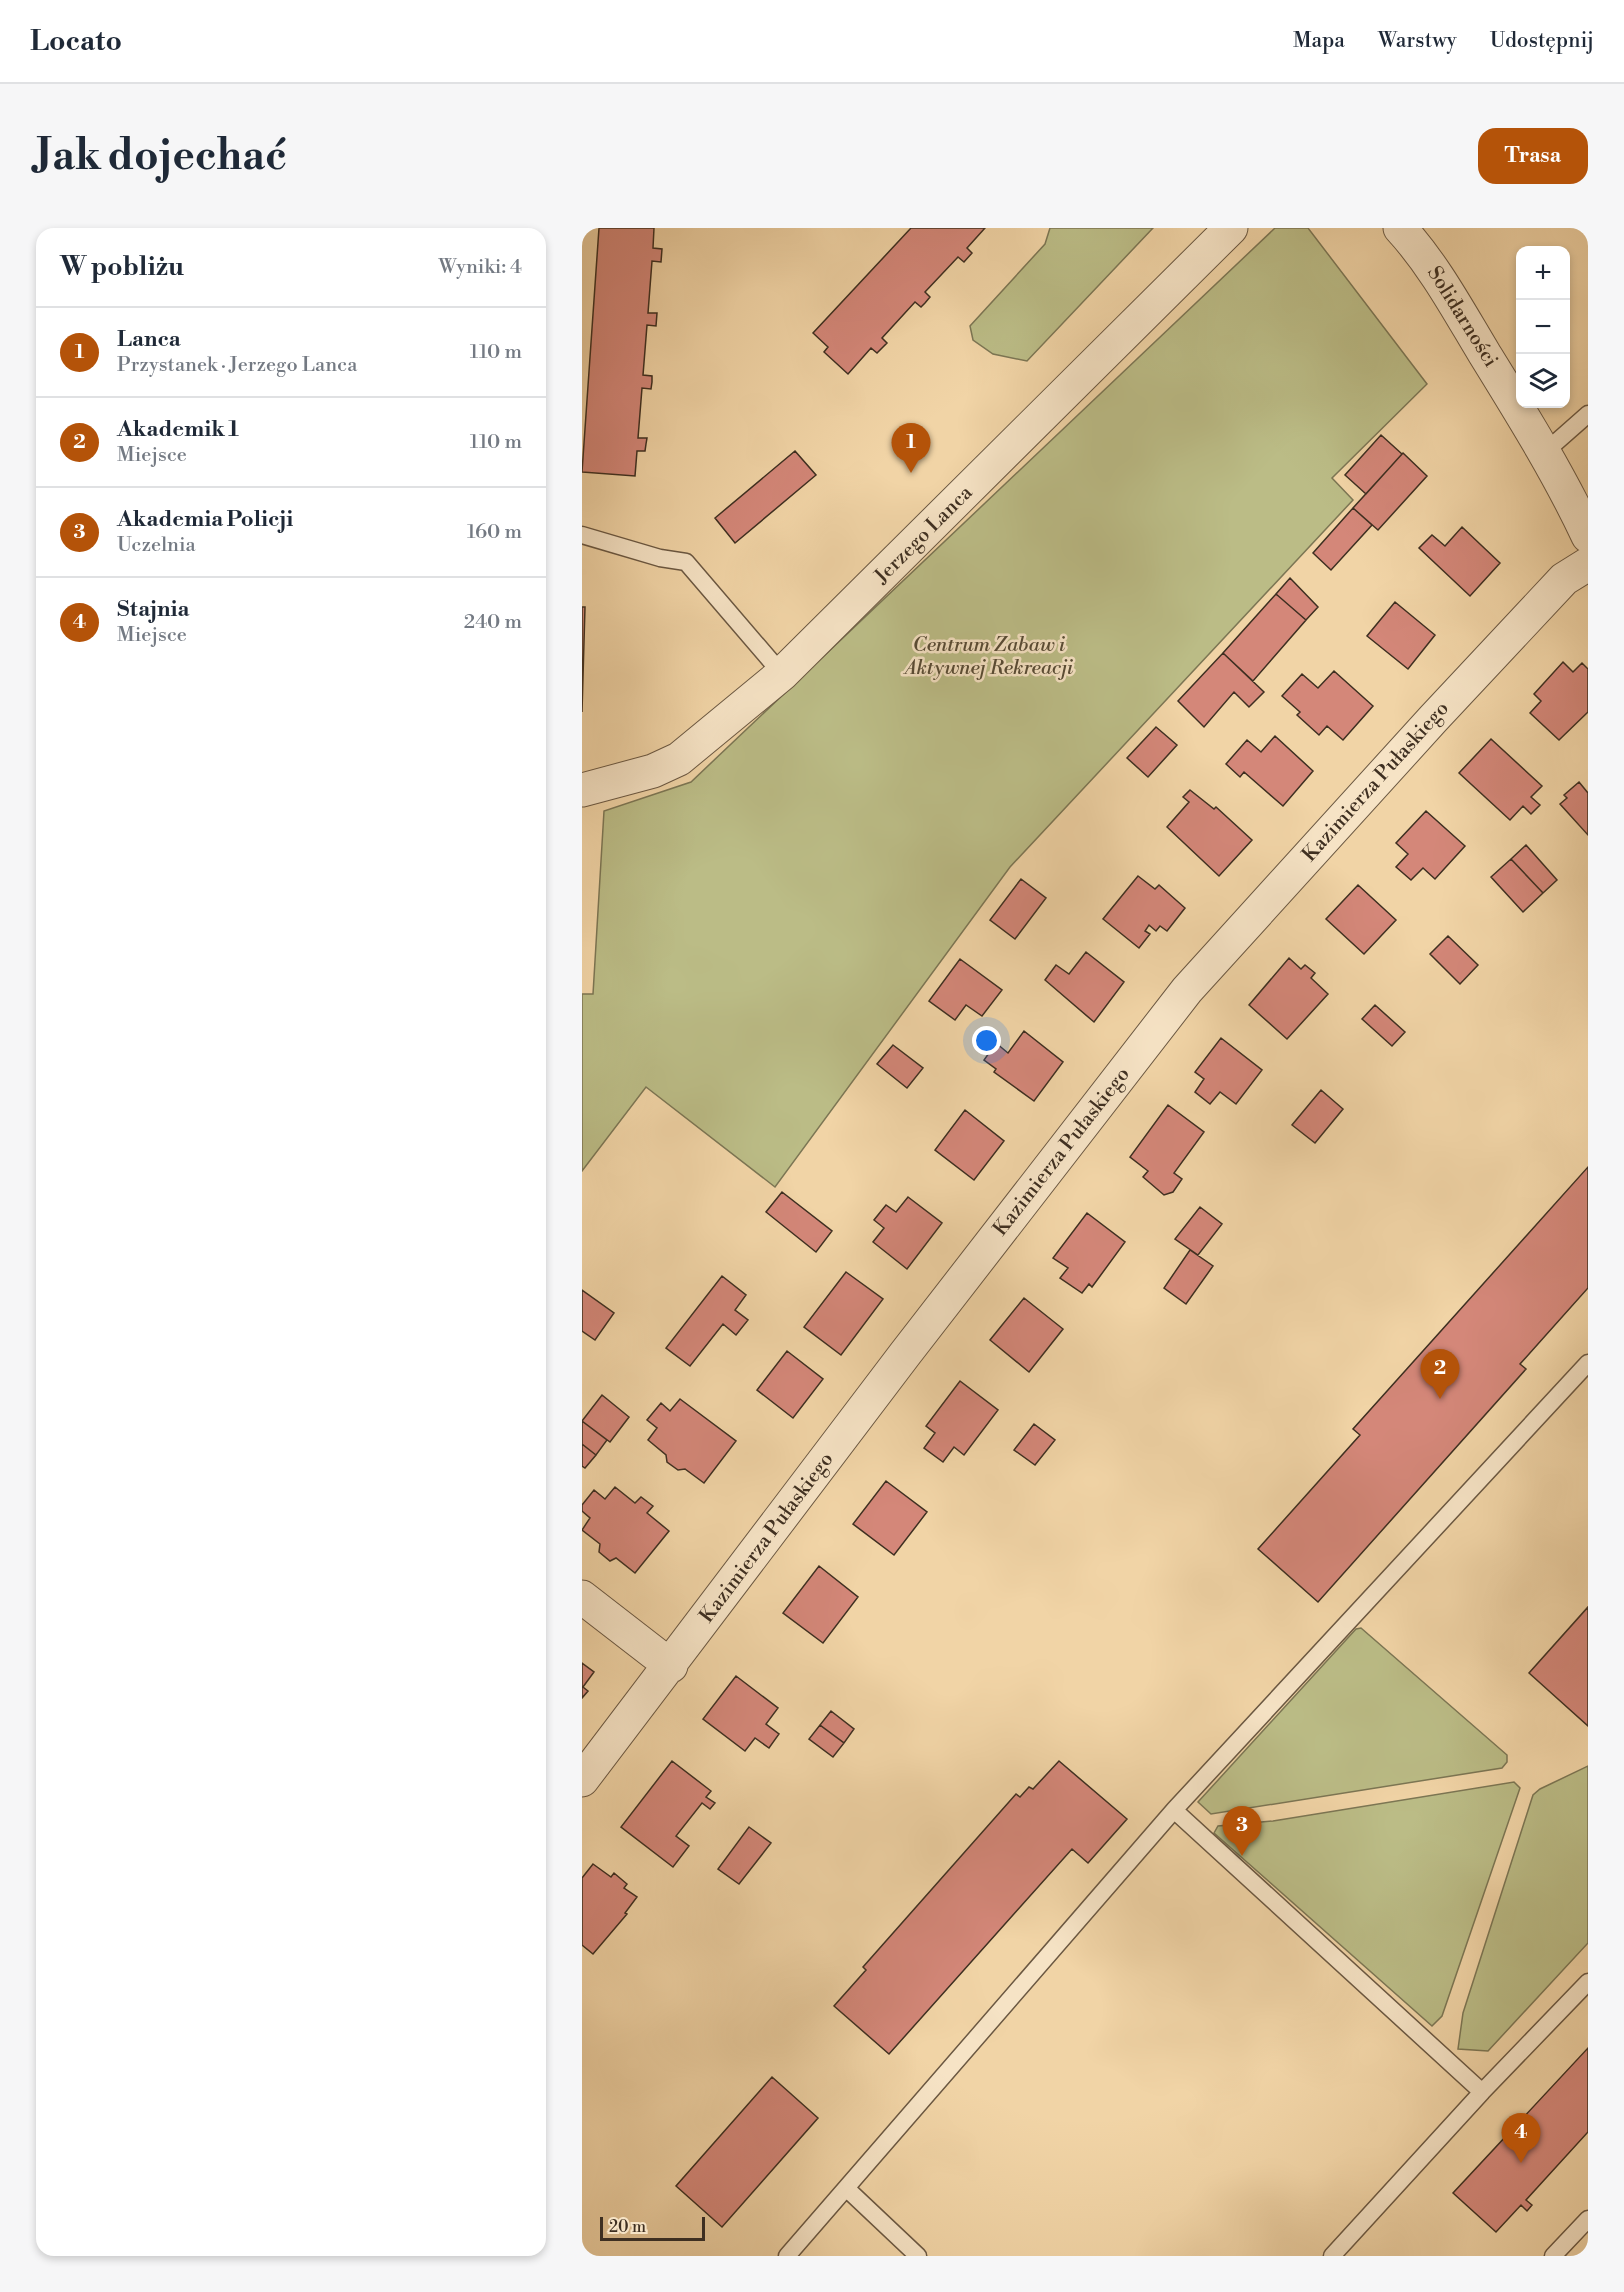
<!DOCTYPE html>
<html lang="pl">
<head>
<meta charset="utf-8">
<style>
	:root { --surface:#fff; --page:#f6f6f7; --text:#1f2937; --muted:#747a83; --line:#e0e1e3; --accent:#b45309 }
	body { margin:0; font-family:"Libre Bodoni",serif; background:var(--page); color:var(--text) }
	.controls { position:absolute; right:18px; top:18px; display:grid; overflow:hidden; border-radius:12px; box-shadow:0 3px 9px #0003 }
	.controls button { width:54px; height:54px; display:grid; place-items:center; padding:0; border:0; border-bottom:2px solid var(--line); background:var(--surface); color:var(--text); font:30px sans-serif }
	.scale { position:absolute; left:18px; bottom:15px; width:105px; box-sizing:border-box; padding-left:6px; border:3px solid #3e2f21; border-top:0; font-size:16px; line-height:21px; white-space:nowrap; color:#3e2f21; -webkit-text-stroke:4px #f6e3c5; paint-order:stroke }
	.you { position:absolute; left:405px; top:813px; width:21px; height:21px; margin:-15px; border:4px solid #fff; border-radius:50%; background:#1a73e8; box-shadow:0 0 0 9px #1a73e833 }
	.badge { display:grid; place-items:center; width:39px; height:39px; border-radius:50%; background:var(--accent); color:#fff; font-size:20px; font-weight:700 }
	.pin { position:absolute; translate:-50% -50px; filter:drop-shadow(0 2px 3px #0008) }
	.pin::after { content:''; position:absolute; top:32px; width:21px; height:18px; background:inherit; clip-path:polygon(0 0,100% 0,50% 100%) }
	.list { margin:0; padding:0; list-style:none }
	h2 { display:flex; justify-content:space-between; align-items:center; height:78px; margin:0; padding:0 24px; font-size:26px }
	h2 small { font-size:20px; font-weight:400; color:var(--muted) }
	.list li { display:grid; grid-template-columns:39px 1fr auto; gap:18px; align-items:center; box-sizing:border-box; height:90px; padding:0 24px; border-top:2px solid var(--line) }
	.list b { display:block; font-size:22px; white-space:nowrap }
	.list p { margin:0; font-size:20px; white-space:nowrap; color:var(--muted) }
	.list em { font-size:20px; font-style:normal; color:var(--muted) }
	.icon { flex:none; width:33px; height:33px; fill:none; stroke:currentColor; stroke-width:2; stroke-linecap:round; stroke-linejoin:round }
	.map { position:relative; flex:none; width:1006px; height:2028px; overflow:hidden; border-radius:18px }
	header { display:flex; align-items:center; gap:36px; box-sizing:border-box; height:84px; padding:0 30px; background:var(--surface); border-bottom:2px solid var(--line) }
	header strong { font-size:28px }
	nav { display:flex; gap:33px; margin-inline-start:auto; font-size:21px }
	.intro { display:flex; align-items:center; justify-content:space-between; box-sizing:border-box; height:144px; padding:0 36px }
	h1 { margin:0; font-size:42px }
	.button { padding:15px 27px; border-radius:18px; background:var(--accent); color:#fff; font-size:21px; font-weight:700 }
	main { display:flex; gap:36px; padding:0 36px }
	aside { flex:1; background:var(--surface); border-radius:18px; box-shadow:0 3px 9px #0003 }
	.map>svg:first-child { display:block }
</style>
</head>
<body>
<header>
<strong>Locato</strong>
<nav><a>Mapa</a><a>Warstwy</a><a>Udostępnij</a></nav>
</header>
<div class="intro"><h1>Jak dojechać</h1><a class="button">Trasa</a></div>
<main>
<aside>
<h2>W pobliżu<small>Wyniki: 4</small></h2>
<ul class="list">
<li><span class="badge">1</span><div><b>Lanca</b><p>Przystanek · Jerzego Lanca</p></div><em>110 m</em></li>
<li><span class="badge">2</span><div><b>Akademik 1</b><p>Miejsce</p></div><em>110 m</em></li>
<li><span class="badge">3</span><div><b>Akademia Policji</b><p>Uczelnia</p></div><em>160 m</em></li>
<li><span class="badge">4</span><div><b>Stajnia</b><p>Miejsce</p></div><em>240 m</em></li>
</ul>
</aside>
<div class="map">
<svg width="1006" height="2028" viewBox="0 0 1006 2028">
	<rect width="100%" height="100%" fill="#f1d4a6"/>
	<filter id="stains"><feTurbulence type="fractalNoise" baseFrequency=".00333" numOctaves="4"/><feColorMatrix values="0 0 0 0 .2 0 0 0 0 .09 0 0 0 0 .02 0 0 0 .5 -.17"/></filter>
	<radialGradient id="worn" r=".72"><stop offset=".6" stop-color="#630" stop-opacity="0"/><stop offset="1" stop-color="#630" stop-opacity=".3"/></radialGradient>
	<path fill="#bbbc86" stroke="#7c7654" stroke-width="1.5" d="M468,0h103l-126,133 -34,-7 -20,-14 -3,-14 75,-82z
		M693,0h33l119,156 -95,94 21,22 -343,367 -235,320 -129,-100 -64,84v-177h11l11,-183 87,-29z
		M779,1400l146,127v7l-5,6 -291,46 -13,-12 158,-173z
		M1006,1538v177l-100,108 -30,-2 5,-36 70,-218 7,-6z
		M932,1554l6,6 -78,228 -10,10 -218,-193 4,-7 55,-5z"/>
	<path fill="#d48779" stroke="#3e2f21" stroke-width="1.5" d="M17,0h55l-1,20 9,1 -1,13 -9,-1 -4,52h9l-1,13 -9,-1 -4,50 9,1v6l-1,7 -9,-1 -4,50h9l-1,6 -1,7h-8l-2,25 -53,-4z
		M329,0h74l-18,20 5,5 -8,9 -6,-5 -33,35 5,5 -5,6 -4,4 -6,-5 -33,36 5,5 -10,10 -6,-5 -23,26 -24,-22 4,-5 -15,-14z
		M799,207l21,19 -36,40 -21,-19z
		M213,223l21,24 -81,68 -20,-25z
		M821,225l24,23 -49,54 -25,-22z
		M771,280l19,17 -41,45 -18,-17z
		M880,299l38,36 -30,33 -51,-48 13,-13 13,11z
		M708,350l28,29 -12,13 -30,-26z
		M694,366l30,26 -53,61 -30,-28z
		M813,374l40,33 -27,34 -41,-33z
		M0,379h3l-3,105z
		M641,425l41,39 -15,15 -15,-15 -30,35 -26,-26z
		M981,434l10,10 9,-9 6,6v43l-29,28 -29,-27 11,-12 -7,-7z
		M752,443l39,35 -30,34 -16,-14 -8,9 -22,-20 3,-3 -18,-16 20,-22 16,14z
		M574,499l21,18 -29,32 -21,-19z
		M693,508l38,35 -30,35 -39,-34 -4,5 -14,-13 21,-24 14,12z
		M909,511l51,47 -11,11 9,8 -9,9 -8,-8 -13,14 -51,-47z
		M997,554l9,11v42l-28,-31 7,-6 -3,-3z
		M608,562l24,19 2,-2 36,33 -33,36 -52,-49 22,-25 -6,-5z
		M844,583l39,35 -30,33 -12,-11 -12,12 -15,-13 12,-13 -12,-11z
		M944,617l31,35 -14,13 -32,-34z
		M929,631l32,34 -20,19 -32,-35z
		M556,648l17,13 4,-4 26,23 -18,23 -7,-5 -4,5 -7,-6 -4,6 5,3 -11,14 -36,-29z
		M439,651l25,19 -31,41 -25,-19z
		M776,657l38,35 -32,34 -38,-35z
		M866,708l30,29 -18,19 -30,-30z
		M504,724l38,30 -30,40 -49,-42 11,-15 13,9z
		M707,730l12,11 4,-4 10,8 -4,5 17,16 -41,45 -38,-34z
		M378,731l42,31 -20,26 -16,-11 -11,15 -26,-19z
		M793,777l30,27 -13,14 -30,-27z
		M442,803l39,31 -29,39 -40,-29 2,-3 -12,-9 12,-17 12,10z
		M639,810l41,32 -26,34 -16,-12 -10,12 -15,-12 9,-13 -9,-7z
		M311,817l30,23 -16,20 -30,-24z
		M739,862l22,19 -28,34 -23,-18z
		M586,877l36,27 -30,41 8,6 -9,13 -9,3 -21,-18 5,-6 -18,-14z
		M383,882l39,31 -30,39 -39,-30z
		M1006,939v121l-68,76 6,5 -208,233 -60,-53 102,-114 -7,-6z
		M200,964l50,39 -16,21 -50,-40z
		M326,969l34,26 -35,46 -34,-27 11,-14 -10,-8 12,-15 10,7z
		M618,979l22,17 -24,31 -23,-16z
		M505,985l38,29 -33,45 -3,-3 -7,9 -22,-15 8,-10 -15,-10z
		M608,1022l23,16 -27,38 -22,-16z
		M264,1044l37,27 -42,56 -37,-28z
		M140,1048l24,19 -11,15 13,10 -12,15 -13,-11 -33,42 -24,-18z
		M0,1062l32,23 -19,27 -13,-9z
		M442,1070l39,31 -34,43 -39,-32z
		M205,1123l36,28 -30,39 -36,-28z
		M378,1153l38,29 -34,45 -10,-8 -11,15 -19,-14 11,-15 -9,-7z
		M20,1167l27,22 -19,25 -28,-21z
		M98,1171l56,42 -32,42 -19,-14 -7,1 -11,-8 -1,-7 -18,-15 9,-12 -10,-8 14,-17 9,8z
		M0,1193l25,19 -11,15 -14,-11z
		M452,1196l21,16 -20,25 -21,-15z
		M0,1216l14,11 -11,13 -3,-2z
		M304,1253l41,31 -33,43 -41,-31z
		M33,1259l20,16 6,-6 12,9 -6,7 22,18 -34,42 -19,-15 -6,3 -11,-9 1,-8 -18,-14 8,-12 -8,-7v-6l12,-15 11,9z
		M237,1338l39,31 -35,46 -40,-30z
		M1006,1379v119l-59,-53z
		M0,1435l12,9 -11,15 5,4 -6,7z
		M154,1448l42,32 -12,16 13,10 -10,14 -14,-10 -10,13 -42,-32z
		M249,1483l23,18 -10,14 -24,-18z
		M238,1497l24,18 -11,14 -24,-18z
		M90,1533l39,30 -5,6 9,6 -5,6 -8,-6 -26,33 13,10 -16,21 -52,-40z
		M477,1533l68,58 -39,44 -16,-14 -183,205 -55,-48 32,-36 -3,-3 153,-173 4,3 9,-10 4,2z
		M167,1599l22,16 -32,41 -21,-15z
		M11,1636l18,13 3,-4 13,11 -3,4 13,9 -12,16 2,1 -34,40 -11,-9v-67z
		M1006,1820v84l-62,68 6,5 -5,6 -6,-6 -25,27 -43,-39z
		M190,1849l46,41 -96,109 -46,-41z"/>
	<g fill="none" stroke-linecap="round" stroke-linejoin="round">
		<defs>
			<path id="service" d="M963,224l43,-38
				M0,307l78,23 26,4 96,112
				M592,1582l308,282
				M264,1960l72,68
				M205,2028l387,-446 414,-447
				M750,2028l150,-164 106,-110
				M971,2028l35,-37"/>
			<path id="minor" d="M818,0c34,37 58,82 84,125 37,60 74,119 104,183
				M0,562l71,-19 26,-12 103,-85 449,-446
				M0,1369l89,69
				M0,1552l323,-426 282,-364 246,-271 131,-140 24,-15"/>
		</defs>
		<use href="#service" stroke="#6b5842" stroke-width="19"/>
		<use href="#minor" stroke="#6b5842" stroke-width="35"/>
		<use href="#service" stroke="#f6e3c5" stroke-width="16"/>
		<use href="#minor" stroke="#f6e3c5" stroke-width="33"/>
	</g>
	<g text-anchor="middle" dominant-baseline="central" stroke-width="5" stroke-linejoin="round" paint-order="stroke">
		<g font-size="20" fill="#3e2f21" stroke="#f6e3c5">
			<text transform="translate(880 89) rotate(58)">Solidarności</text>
			<text transform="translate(342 307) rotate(-45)">Jerzego Lanca</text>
			<text transform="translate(794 554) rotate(-48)">Kazimierza Pułaskiego</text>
			<text transform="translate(480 924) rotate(-52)">Kazimierza Pułaskiego</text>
			<text transform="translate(185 1310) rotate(-53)">Kazimierza Pułaskiego</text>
		</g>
		<g font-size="20" font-style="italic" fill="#574b35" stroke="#f6e3c5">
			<text x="407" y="417">Centrum Zabaw i<tspan x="407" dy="23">Aktywnej Rekreacji</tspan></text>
		</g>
	</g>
	<rect width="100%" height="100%" filter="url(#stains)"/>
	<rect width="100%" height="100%" fill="url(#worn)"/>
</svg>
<div class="controls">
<button>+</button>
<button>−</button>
<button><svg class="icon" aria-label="layers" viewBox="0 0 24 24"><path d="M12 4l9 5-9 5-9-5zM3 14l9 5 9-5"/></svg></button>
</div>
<div class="scale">20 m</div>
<div class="you"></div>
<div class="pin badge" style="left:329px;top:245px">1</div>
<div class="pin badge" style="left:858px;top:1171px">2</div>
<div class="pin badge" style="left:660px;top:1628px">3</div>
<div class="pin badge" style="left:939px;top:1935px">4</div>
</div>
</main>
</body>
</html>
